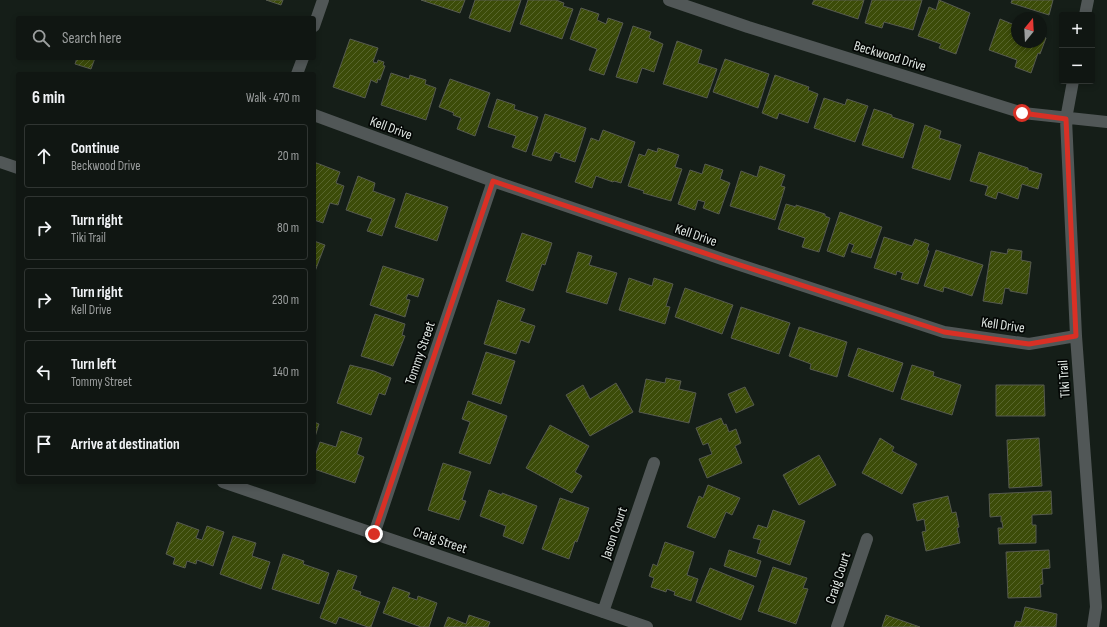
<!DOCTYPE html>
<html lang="en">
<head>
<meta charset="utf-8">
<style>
	:root { --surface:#101612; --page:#191f1b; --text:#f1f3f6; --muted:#9c9f9f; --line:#303532 }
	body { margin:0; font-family:"Sofia Sans Condensed",sans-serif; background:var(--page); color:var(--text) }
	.controls { position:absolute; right:12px; top:12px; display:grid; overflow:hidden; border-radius:4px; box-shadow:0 2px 6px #0003 }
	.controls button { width:36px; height:36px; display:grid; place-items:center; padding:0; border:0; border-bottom:1px solid var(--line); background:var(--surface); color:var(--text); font:20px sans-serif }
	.compass { position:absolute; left:1011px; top:12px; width:36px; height:36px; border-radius:50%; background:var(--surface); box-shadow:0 2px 6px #0003; rotate:18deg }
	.stop { position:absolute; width:12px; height:12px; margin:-9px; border:3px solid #d93025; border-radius:50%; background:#fff }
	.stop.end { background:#d93025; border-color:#fff; box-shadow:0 1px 4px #0008 }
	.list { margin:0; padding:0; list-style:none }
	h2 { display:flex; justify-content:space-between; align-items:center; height:52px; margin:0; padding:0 16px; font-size:17px }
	h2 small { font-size:13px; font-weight:400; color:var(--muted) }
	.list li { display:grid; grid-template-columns:26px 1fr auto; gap:12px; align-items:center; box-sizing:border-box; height:64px; margin:0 8px 8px; padding:0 8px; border:1px solid var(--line); border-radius:4px }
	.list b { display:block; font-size:15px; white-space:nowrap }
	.list p { margin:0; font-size:13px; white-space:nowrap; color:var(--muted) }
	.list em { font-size:13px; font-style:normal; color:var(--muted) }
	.icon { flex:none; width:22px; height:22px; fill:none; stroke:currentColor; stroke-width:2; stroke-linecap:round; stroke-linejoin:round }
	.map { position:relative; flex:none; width:1107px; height:627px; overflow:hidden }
	.search { position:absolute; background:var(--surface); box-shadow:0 2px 6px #0003; left:16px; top:16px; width:300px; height:44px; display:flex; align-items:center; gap:10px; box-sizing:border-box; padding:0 14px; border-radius:4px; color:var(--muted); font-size:15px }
	.panel { position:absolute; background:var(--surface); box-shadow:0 2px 6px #0003; left:16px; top:72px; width:300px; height:412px; border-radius:4px }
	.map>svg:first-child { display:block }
</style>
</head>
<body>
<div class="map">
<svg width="1107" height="627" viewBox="0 0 1107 627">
	<defs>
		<pattern id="building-hatch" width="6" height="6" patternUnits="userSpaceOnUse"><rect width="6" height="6" fill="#3c4c09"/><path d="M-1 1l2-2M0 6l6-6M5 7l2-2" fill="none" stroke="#58662d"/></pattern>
	</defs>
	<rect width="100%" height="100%" fill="#151e18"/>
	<path fill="url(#building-hatch)" stroke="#565a4f" d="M266,0h17l-2,5z
		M421,0h44l-5,13z
		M475,0h46l-11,32 -41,-14z
		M528,0h28l8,3 -1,3 10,3 -11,30 -42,-15z
		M814,0h50l-6,19 -46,-15z
		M872,0h50l-9,30 -29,-8 -2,6 -17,-5z
		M939,0l31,13 -14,41 -17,-6 2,-4 -23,-8 11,-29 7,3z
		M1012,0h41l-4,15 -38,-12z
		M581,8l18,6 -2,6 9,4 2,-6 15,5 -19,52 -15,-5 8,-21 -27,-10z
		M1000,19l17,7v16h24v-6l5,2 -6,16 -2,-1 -7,20 -16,-6 2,-7 -28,-10z
		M633,26l18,6 -2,6 14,6 -9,28 -12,-4 -5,15 -21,-6z
		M350,39l28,9 -5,14 4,1 1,-3 6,2 -1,3 2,1 -5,14 -2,-1 -1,4 -6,-3 -6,18 -32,-11z
		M677,41l25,9 -4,13 19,6 -10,29 -44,-14z
		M77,58h18l-4,11 -16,-5z
		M725,59l44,15 -11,34 -45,-16z
		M391,73l18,6 1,-4 16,5 -1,4 11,4 -10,32 -45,-15z
		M775,75l34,12 -1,3 10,4 -10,29 -29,-10 -2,6 -15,-6z
		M450,79l40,14 -15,43 -18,-7 4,-11 -8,-3 1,-2 -15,-6z
		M824,98l21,7 2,-6 21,7 -13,36 -41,-14z
		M497,99l18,6 -1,4 24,8 -12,35 -14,-5 4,-11 -28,-9z
		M874,109l18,6v2l22,7 -11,34 -41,-13z
		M545,114l41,14 -11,34 -15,-5 1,-3 -6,-2 -4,9 -19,-6z
		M925,125l16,6 -2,7 22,7 -11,35 -38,-12z
		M603,130l32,12 -14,41 -7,-2 -1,1 -17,-6 -4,12 -17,-6 16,-44 8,3z
		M658,148l21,7 -4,12 7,2 -11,32 -28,-8 1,-2 -16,-5 11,-32 6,2 3,-7 9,3z
		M979,152l49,16v2l14,4 -4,15 -16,-5 -4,15 -20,-7 -2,7 -11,-4 3,-9 -18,-5z
		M314,162l26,10 -4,11 8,3 -6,19 -8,-2 -7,20 -9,-3z
		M705,164l18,6 -3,9 10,4 -11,31 -16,-6 2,-6 -7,-2 -3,10 -17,-6 12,-34 12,4z
		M760,166l25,9 -4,11 4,1 -10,33 -45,-14 11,-35 16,6z
		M358,176l17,7 -2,8 22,8 -13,37 -15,-5 5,-12 -26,-9z
		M406,193l42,14 -11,34 -42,-14z
		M786,204l10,3v-2l29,9v2l5,2 -11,34 -17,-5 3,-9 -27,-9z
		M840,212l42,15 -11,31 -20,-6 3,-7 -5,-2 -5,14 -17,-6z
		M522,233l30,10 -7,22 -3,-1 -9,27 -27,-10z
		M884,237l28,9 3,-7 14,5 -2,6 2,1 -11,33 -17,-5 2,-6 -6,-2 -1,4 -22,-7z
		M314,241l11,4 -11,29z
		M1008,249l14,2 -1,9 10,2 -4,32 -17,-3v-2l-5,-1 -3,16 -19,-3 8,-50 16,3z
		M936,250l47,15 -11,31 -28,-9 -1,5 -19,-6z
		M578,252l14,4 -3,9 28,8 -10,31 -41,-12z
		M383,266l41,13 -6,18 -10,-3 -2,5 4,1 -5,17 -35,-12z
		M629,278l23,8 2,-8 19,6 -7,22 4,1 -5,17 -46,-14z
		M685,288l48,17 -11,29 -47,-17z
		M498,300l27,9 -5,12 15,5 -6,17 -8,-3 -5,14 -32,-10z
		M741,307l49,16 -11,31 -48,-16z
		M375,314l30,10 -3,11 3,1 -12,30 -32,-10z
		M799,327l48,15 -10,35 -27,-8 1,-5 -22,-8z
		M858,348l45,15 -10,29 -45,-16z
		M486,352l29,9 -14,43 -29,-10z
		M350,365l24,6 17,7 -6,17 -6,-2 -8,22 -34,-12z
		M912,365l22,7 -1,4 28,9 -9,30 -51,-16z
		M666,378l15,3 -2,8 17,4 -7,30 -50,-11 7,-33 19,4z
		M616,383l17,29 -43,24 -24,-41 17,-10 7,14z
		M996,385h48l1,31h-49z
		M745,387l9,18 -18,8 -8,-19z
		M468,401l39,15 -17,48 -31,-11 11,-31 -8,-3z
		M721,418l3,7 2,-1 3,8 7,-3 5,14 -6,3 7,17 -35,15 -8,-19 13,-5 -4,-11 -5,2 -7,-17z
		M314,422l5,2 -5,16z
		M550,425l39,21 -14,26 7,4 -10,17 -46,-25z
		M341,431l21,7 -5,16 7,3 -9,26 -41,-14v-10l6,-17 16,5z
		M880,438l14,9 -2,4 25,13 -15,30 -40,-21z
		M1039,438l3,48 -33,2 -2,-48z
		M819,455l17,30 -37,20 -16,-30z
		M443,463l28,9 -9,28 4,1 -7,19 -31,-10z
		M708,485l32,13 -8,17 -6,-3 -11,26 -28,-11 12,-31 4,2z
		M489,490l13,5v-2l35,13 -14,38 -20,-8 3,-10 -26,-10z
		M1051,491l1,23 -20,1v10h4v18l-37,1 -1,-16h5l-1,-6h-1v-6l-11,1 -1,-23z
		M948,496l4,17 4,-1 3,15 -2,1 3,15 -34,8 -4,-19 4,-1 -2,-12 -7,2 -4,-17z
		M560,498l29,10 -12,34 -2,-1 -6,18 -27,-10z
		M773,510l32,11 -15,44 -33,-12 4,-13 -8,-2 5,-13 9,3z
		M177,522l22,8 -3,8 6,2 5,-14 17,6 -11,34 -16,-6 -1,4 -9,-3 -2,7 -12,-4 2,-6 -9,-4z
		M233,536l23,7 -4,13 18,6 -9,27 -41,-15z
		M665,542l29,10 -7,23 11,4 -7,22 -17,-6 1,-3 -8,-3 -1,3 -15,-5 3,-9 -5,-2 4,-12 4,2z
		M729,550l32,11 -5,16 -32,-11z
		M1049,550l1,18 -8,1 1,15 -3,1 1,12 -33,1 -2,-46z
		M283,554l21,7 -1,3 26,9 -10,31 -47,-15z
		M773,567l34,11 -4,10 5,1 -12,35 -38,-13z
		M710,568l44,18 -13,34 -45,-18z
		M338,570l19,6 -5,13 9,3 -1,3 20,7 -9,25h-3l-29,-10 -3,7 -16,-6z
		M393,587l17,6 -2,4 9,3 1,-4 19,7 -8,24h-8l-38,-14z
		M1025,607l32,7 -1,13h-42l2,-6 5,1z
		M469,615l21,7 -2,5h-44l4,-10 18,7z
		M886,615l34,12h-38z"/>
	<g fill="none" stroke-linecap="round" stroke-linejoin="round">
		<path stroke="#515757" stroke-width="12" d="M669,0l79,27 275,86 84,9
			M1085,15l3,-15
			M314,26l9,-26
			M297,74l6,-16
			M1073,81l-7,38 10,217 20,271 -3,20
			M314,115l179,66 229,78 222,73 85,12 47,-8
			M0,162l18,6
			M223,482l424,145
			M374,534l119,-353
			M603,612l51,-149
			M837,627l30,-88"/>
	</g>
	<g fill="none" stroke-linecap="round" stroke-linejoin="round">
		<path stroke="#d93025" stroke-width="5" d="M374,534l119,-353 229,78 222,73 85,12 47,-8 -10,-217 -44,-6"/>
	</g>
	<g text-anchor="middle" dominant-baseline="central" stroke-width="3.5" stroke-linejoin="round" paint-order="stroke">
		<g font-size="14" fill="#dfe6e2" stroke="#040705">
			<text transform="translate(890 56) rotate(17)">Beckwood Drive</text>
			<text transform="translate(391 128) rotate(20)">Kell Drive</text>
			<text transform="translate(696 235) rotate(19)">Kell Drive</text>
			<text transform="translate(1003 325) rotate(8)">Kell Drive</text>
			<text transform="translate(420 353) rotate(-71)">Tommy Street</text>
			<text transform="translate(1064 379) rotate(-94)">Tiki Trail</text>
			<text transform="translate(614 533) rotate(-71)">Jason Court</text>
			<text transform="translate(440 540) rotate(19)">Craig Street</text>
			<text transform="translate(838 578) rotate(-72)">Craig Court</text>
		</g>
	</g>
</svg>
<div class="controls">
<button>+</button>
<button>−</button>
</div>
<svg class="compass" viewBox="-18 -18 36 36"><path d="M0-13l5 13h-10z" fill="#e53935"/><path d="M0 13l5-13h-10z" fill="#9c9f9f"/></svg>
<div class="stop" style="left:1022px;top:113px"></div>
<div class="stop end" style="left:374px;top:534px"></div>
<div class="search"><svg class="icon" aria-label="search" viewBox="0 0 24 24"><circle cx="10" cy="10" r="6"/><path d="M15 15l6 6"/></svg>Search here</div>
<section class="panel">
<h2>6 min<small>Walk · 470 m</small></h2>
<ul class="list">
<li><svg class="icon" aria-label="ahead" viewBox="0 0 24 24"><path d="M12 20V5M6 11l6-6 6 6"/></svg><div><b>Continue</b><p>Beckwood Drive</p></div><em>20 m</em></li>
<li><svg class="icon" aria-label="right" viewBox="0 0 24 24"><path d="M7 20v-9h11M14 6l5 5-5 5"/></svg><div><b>Turn right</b><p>Tiki Trail</p></div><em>80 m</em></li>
<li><svg class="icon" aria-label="right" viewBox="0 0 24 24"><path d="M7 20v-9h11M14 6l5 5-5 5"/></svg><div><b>Turn right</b><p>Kell Drive</p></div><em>230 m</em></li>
<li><svg class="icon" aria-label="left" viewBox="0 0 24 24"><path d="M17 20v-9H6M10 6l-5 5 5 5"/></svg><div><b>Turn left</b><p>Tommy Street</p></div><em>140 m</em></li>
<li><svg class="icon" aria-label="arrive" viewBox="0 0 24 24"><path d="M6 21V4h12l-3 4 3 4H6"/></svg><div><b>Arrive at destination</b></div></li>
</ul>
</section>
</div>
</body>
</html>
